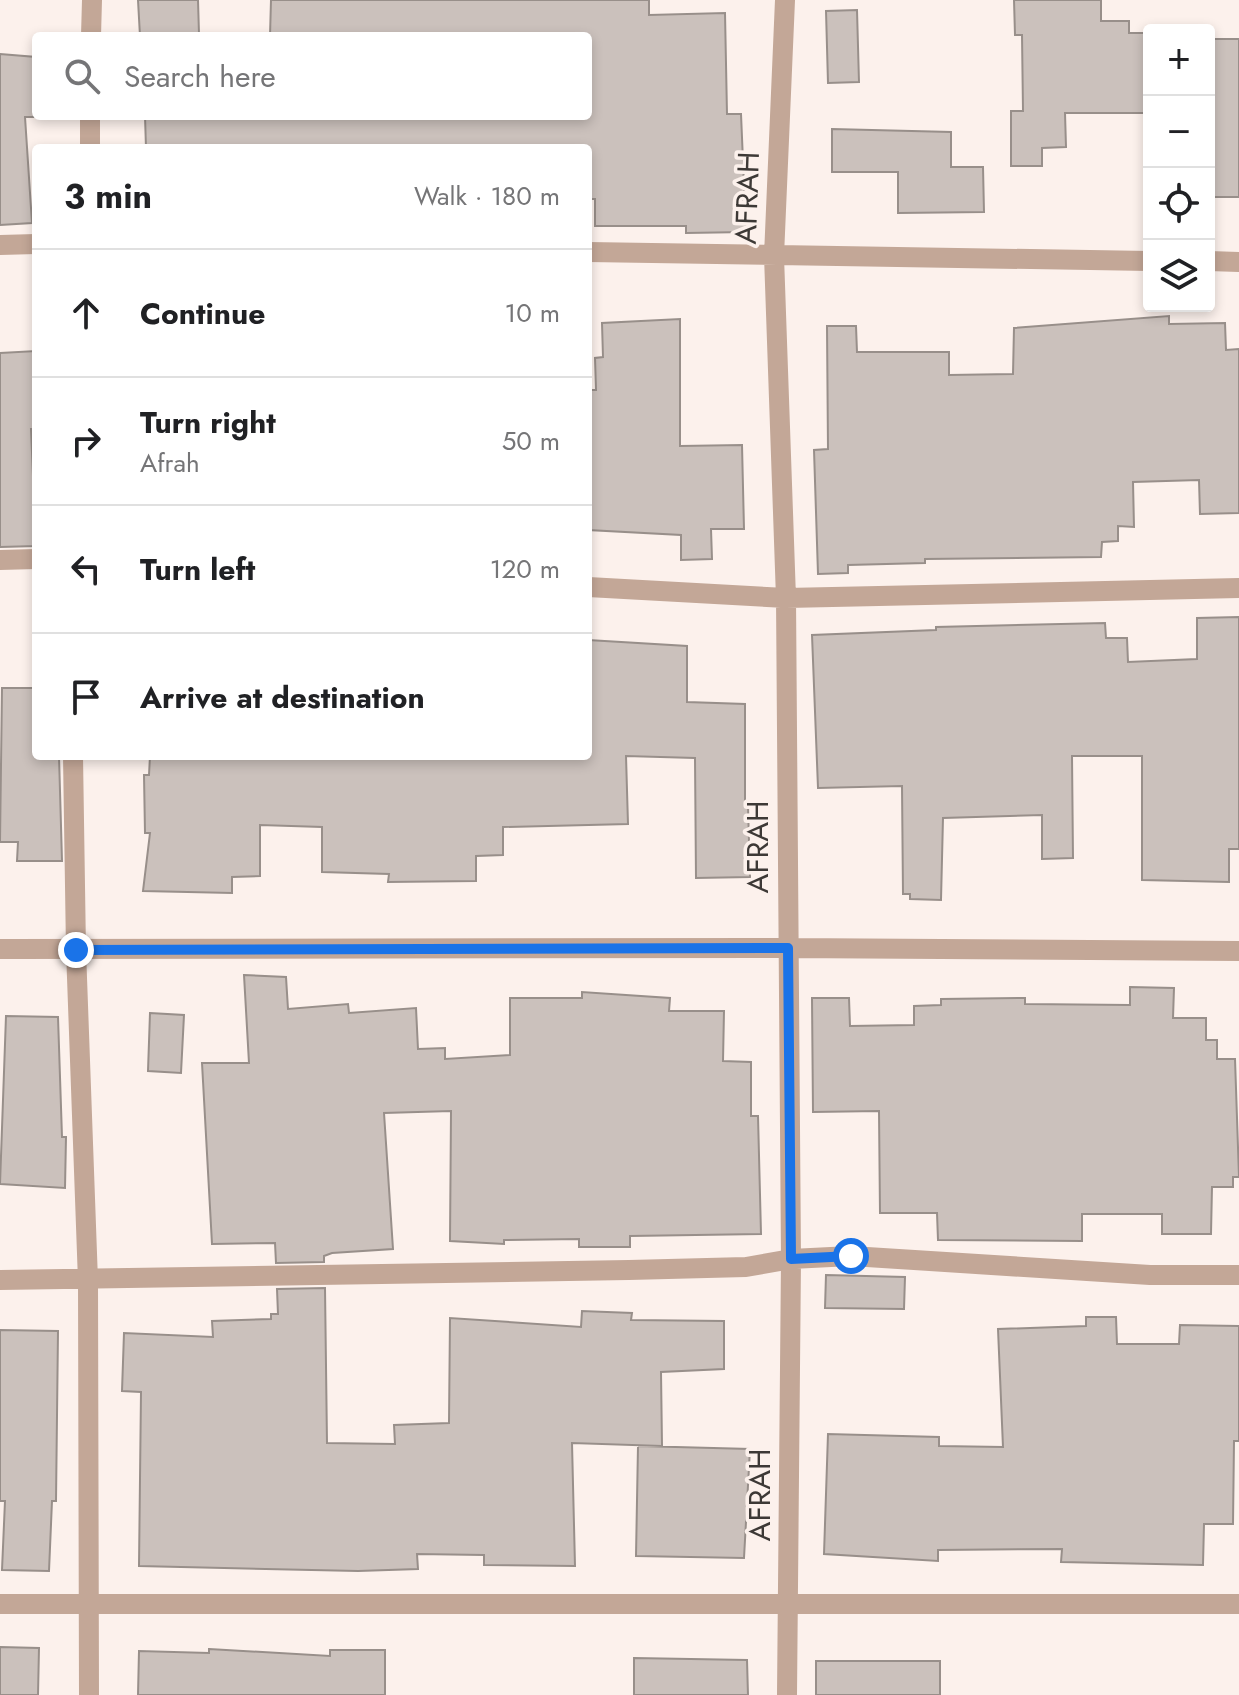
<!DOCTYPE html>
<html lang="en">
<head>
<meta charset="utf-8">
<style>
	:root { --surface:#fff; --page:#f6f6f6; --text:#202124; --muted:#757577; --line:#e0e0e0 }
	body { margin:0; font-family:Jost,sans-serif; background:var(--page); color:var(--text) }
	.controls { position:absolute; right:24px; top:24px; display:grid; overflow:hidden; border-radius:8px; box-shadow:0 4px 12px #0003 }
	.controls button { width:72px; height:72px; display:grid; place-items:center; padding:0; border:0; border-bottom:2px solid var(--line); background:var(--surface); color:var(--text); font:40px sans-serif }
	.stop { position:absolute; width:24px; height:24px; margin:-18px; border:6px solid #1a73e8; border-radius:50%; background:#fff }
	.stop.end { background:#1a73e8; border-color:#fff; box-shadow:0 2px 8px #0008 }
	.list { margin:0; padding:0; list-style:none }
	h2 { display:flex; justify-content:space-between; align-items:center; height:104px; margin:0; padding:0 32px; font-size:34px }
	h2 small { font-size:26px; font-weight:400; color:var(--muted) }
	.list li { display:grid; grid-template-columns:52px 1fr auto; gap:24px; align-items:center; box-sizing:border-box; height:128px; padding:0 32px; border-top:2px solid var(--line) }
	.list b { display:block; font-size:30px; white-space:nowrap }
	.list p { margin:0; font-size:26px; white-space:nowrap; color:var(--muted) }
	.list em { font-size:26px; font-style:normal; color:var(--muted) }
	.icon { flex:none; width:44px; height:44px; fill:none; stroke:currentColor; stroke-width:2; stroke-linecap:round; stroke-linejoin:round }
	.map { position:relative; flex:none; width:1239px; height:1695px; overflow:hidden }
	.search { position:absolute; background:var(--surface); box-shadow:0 4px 12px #0003; left:32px; top:32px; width:560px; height:88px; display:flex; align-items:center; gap:20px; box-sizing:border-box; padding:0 28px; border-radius:8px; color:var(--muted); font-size:30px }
	.panel { position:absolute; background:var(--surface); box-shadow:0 4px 12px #0003; left:32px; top:144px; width:560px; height:616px; border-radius:8px }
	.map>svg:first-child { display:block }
</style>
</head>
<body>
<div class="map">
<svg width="1239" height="1695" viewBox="0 0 1239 1695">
	<rect width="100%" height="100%" fill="#fcf1ec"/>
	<path fill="#cbc1bc" stroke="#988f8a" stroke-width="2" d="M138,0h60l1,34 -59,2z
		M271,0h378v15l76,-2 2,101h14l5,118 -60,1v-7h-91v-27h-7v-51h-442l-1,-32 443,1v-81l-153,-3v3h-165z
		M1014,0h87v21h28v12h20v80h-84l1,34 -24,1v18h-31v-55h12l-1,-76h-7z
		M857,10l2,72 -31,1 -2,-72z
		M1209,39h30v158h-30z
		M0,54l36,3v60h-11l7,106 -32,2z
		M832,129l119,3v35h32l1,45 -86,1v-41h-66z
		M1169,316v8l56,-1 1,27 13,-1v164l-39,1 -1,-34 -66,2 1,45 -16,-1v15l-16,1 -1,15 -176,2v4l-77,2v8l-30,1 -4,-124 14,-1 -1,-123h29l1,26h92v23l64,-1 1,-46z
		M680,319v127l62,-1 2,84h-33l1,30 -31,1v-25l-93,-5v-140h8l-1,-32 8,-1 -1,-34z
		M36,351v78h-5l5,117 -36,1v-194z
		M1239,617v232h-10v33l-87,-2v-124h-70l1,102 -31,1v-44l-99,3 -2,82 -31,-1v-5h-7l-1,-108 -84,2 -6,-153 124,-5v-3l169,-4 1,15h21l1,24 69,-3v-41z
		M588,640l99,6v56l58,2v102h3l2,71 -54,1 -1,-120 -69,-2 2,68 -125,3v28l-27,1v25l-88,1 1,-8 -67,-2v-45l-62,-2v51l-28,1v16l-89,-2 7,-58h-5l-1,-58h5l1,-19h438z
		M2,688h34v68h23l3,105h-45l1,-19h-18z
		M244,975l42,2 2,32 60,-5 1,9 67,-5 2,41 27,-1v11l65,-4v-57h72v-6l88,6 -1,13h55l-1,50 28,1v54h7l3,118 -131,2v11h-51v-8l-75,1v4l-54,-3 1,-130 -67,2 9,136 -61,4 -8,3v6l-48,1 -1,-20 -63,1 -10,-181h47z
		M1130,987l44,1 -1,30h33v22h11v19h18l4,118h-6v10h-21l-1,47h-49v-20h-80v27l-144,-1 -1,-27h-57l-1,-102 -66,1 -1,-114h37l1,28 64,-1v-19l27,-1v-6l84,-1v6l105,1z
		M150,1013l34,2 -3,58 -33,-2z
		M6,1016l52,1 4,120h4l-1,51 -65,-4z
		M826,1275l79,2 -1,32 -79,-1z
		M325,1288l2,155 68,1 -1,-19 55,-2 1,-105 131,9 1,-16 50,2 -1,7 93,1v48l-63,3 1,74 -90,-3 3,123 -91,-1v-10l-67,-1 1,15 -60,2 -219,-5 2,-174 -19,-1 2,-58 89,4 -1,-16 59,-2v-5h7l-1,-25z
		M1086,1317h30l1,27h62l1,-19 59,1v115h-5l-1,83h-29l-1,41 -142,-3 1,-13 -124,1v11l-114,-7 4,-120 111,3v9l64,1 -5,-118 88,-3z
		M0,1330l58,1 -2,170h-4l-3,70 -47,-1 3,-69h-5z
		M638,1446l112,3 -6,109 -108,-2z
		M0,1647l39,1 -1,47h-38z
		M209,1649l121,7v-6h55v45h-247l1,-44 70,2z
		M634,1658l113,2 1,35h-114z
		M816,1661h124v34h-124z"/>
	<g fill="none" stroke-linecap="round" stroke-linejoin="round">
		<path stroke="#c3a797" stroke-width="20" d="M785,0l-11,256 12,342 5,661 -4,436
			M91,36l1,-36
			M90,148v-32
			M0,245l36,-1
			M588,252l561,9
			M1209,261l30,1
			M0,560l36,-1
			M588,587l198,11 453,-10
			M73,756l3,194 12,331 1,414
			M0,949l788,-1 451,3
			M0,1280l629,-10 117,-3 45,-8 60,-3 299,19h89
			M0,1604h1239"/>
	</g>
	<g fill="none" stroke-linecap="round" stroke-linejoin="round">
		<path stroke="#1a73e8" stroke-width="10" d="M76,950l712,-2 3,311 60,-3"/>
	</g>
	<g text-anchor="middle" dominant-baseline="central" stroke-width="7" stroke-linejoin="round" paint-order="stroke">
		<g font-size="30" fill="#3d3936" stroke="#fcf1ec">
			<text transform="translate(747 198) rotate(-88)">AFRAH</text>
			<text transform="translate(757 847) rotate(-90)">AFRAH</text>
			<text transform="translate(759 1495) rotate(-90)">AFRAH</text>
		</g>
	</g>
</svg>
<div class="controls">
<button>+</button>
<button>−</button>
<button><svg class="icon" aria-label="locate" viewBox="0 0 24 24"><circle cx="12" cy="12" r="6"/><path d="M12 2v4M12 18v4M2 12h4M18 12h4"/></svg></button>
<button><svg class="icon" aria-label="layers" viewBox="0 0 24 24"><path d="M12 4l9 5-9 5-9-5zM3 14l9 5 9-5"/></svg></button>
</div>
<div class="stop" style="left:851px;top:1256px"></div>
<div class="stop end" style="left:76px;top:950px"></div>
<div class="search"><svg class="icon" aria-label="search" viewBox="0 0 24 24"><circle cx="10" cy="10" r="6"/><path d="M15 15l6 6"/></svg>Search here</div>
<section class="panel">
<h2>3 min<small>Walk · 180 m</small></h2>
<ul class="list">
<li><svg class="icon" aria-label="ahead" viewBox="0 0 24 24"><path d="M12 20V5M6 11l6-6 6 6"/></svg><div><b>Continue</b></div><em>10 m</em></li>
<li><svg class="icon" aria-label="right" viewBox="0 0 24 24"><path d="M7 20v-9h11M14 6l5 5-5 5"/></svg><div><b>Turn right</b><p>Afrah</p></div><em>50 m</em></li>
<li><svg class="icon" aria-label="left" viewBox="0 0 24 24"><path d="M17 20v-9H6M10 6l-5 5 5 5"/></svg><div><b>Turn left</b></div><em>120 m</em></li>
<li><svg class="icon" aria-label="arrive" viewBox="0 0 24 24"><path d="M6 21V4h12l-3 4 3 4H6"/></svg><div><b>Arrive at destination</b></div></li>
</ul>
</section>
</div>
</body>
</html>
